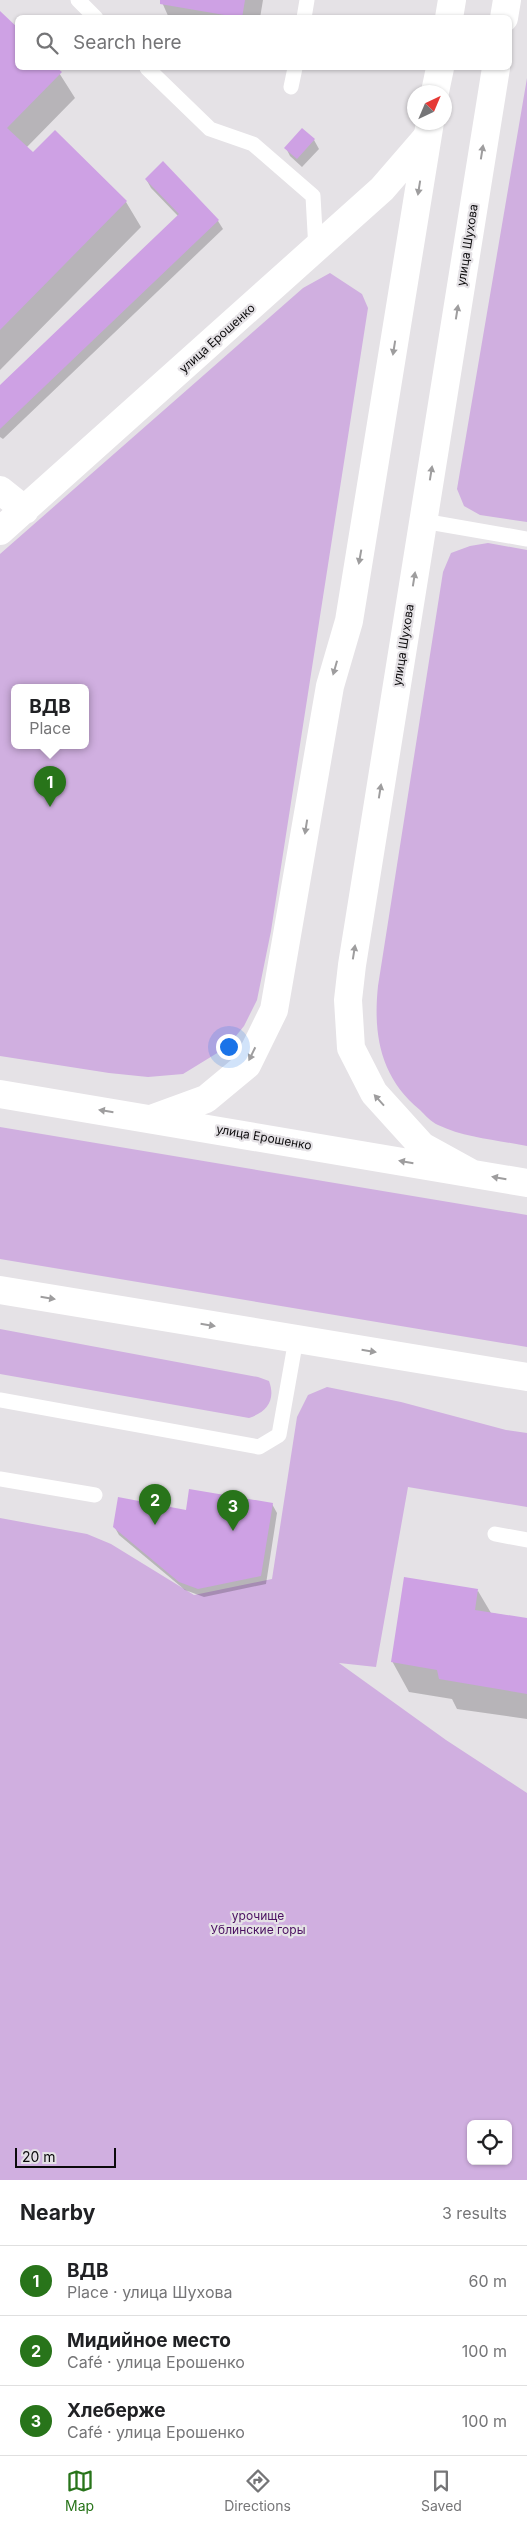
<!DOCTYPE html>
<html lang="en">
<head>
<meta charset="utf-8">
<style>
	:root { --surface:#fff; --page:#f6f6f6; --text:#202124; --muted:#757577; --line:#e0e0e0; --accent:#28741a }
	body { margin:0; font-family:Inter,sans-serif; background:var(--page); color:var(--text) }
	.controls { position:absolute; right:15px; bottom:15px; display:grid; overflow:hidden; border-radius:8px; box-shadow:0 1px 4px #0004 }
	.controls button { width:45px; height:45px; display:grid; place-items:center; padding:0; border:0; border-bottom:1px solid var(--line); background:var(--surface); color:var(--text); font:25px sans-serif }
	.compass { position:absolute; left:407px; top:85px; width:45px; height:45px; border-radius:50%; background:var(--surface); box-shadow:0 1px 4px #0004; rotate:44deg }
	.scale { position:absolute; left:15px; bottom:12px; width:101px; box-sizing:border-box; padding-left:5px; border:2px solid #0c0b0c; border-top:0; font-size:14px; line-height:18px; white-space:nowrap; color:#0c0b0c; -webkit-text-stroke:4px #e5e2e6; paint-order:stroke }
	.you { position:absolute; left:228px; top:1046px; width:18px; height:18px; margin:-12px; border:4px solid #fff; border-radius:50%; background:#1a73e8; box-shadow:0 0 0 8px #1a73e833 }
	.badge { display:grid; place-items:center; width:32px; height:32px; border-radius:50%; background:var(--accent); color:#fff; font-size:16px; font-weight:700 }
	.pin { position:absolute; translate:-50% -41px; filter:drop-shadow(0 1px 2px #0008) }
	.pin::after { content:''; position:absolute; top:26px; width:18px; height:15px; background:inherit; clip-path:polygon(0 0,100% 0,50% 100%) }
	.popup { position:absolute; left:11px; top:684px; width:78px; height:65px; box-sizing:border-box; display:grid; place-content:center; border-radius:8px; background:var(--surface); filter:drop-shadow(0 1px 4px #0005); font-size:16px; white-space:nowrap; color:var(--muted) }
	.popup b { font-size:19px; color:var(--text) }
	.popup::after { content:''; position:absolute; left:50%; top:100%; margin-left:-10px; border:10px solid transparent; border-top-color:var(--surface) }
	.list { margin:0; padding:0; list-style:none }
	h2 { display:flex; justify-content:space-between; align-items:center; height:65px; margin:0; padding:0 20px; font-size:21px }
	h2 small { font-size:16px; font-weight:400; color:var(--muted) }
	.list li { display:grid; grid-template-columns:32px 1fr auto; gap:15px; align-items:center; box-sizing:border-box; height:70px; padding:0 20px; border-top:1px solid var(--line) }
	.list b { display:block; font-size:19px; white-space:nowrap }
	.list p { margin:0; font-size:16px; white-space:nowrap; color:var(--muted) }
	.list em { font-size:16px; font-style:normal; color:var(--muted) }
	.icon { flex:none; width:28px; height:28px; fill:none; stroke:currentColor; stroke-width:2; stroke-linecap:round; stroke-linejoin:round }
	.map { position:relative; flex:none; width:527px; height:2180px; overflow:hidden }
	.search { position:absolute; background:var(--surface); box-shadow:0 1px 4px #0004; left:15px; right:15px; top:15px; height:55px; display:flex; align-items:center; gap:12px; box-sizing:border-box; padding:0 18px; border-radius:8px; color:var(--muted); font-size:19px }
	.sheet { height:275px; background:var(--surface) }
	nav { display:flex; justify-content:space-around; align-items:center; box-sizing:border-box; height:70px; border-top:1px solid var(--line); background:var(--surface); font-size:14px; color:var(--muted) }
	nav a { display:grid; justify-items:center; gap:2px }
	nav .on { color:var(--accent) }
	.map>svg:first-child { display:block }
</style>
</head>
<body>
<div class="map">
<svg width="527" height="2180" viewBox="0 0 527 2180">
	<rect width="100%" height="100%" fill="#e5e2e6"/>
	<path fill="#d0afe0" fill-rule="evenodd" d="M527,78v444l-47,-7 -16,-9 -7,-17z
		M330,273l32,21 6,14 -97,623 -14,69 -13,26 -17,21 -44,27 -35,3 -39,-4 -109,-17v-502l303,-266zM85,688v58h-70v-58z
		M488,543l39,7v596c-29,-6 -62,-8 -89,-21 -7,-3 -13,-10 -18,-15 -40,-33 -47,-76 -42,-124l65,-414 8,-19 19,-7z
		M0,1127l527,88v132l-527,-88z
		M0,1329l258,48 11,4c7,19 -2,31 -20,37l-249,-44z
		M327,1387l74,15 105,28 21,3v74l-119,-20 -32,180 -37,-4 107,77 81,53v387h-527v-662l87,16 24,10 83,51 78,-16 25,-162 11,-22zM471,2124h37v37h-37z"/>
	<path fill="#0003" d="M161,0h102l-3,18h-91z
		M0,12l18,56h38l19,30 -49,50 7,6 93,48 15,25 -141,143z
		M302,130l12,10 5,9 -17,18 -12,-11 -4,-8z
		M146,179l72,42 5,8 -220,210 -3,-2v-51l178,-170 -27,-28z
		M272,1504l5,9 -11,71 -62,13 -19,-7 -66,-55 -5,-9 73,-15z
		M478,1591l13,22 36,6v100l-70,-10 -5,-10 -43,-7 -17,-31z"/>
	<path fill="#cea1e4" d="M160,0h85l-3,18 -82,-14z
		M0,11l18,17v40h39l5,4 -55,56 26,24 22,-22 72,71 -127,129z
		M302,128l13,11 -18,20 -13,-11z
		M163,161l56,59 -219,209v-44l179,-171 -34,-35z
		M189,1489l84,14 -12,73 -63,13 -19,-7 -66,-55 5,-30 68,13z
		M404,1577l74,12 -3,21 52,8v76l-88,-15 -2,-9 -46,-8z"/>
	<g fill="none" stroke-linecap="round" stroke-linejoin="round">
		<path stroke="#fff" stroke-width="15" d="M78,0l18,18
			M304,18l3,-18
			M147,68l63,61 43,15 60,52 3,54
			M291,87l4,-19
			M423,521l104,18
			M0,1400l259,47 20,-12 17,-96
			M0,1479l95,16
			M495,1534l32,6"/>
		<path stroke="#fff" stroke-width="28" d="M0,490l25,20
			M0,531l382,-342 45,-52"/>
		<path stroke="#fff" stroke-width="28" d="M449,18l3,-18
			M504,18l3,-18
			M435,92l5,-24
			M0,1094l527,89
			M154,1118l52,-19 41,-34 27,-55 56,-324 19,-65 81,-499
			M471,1173l-49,-27 -48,-53 -23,-45 -3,-48 4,-35 144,-897
			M0,1290l527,87"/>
	</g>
	<defs><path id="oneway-solid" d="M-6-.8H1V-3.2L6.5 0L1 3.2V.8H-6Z" transform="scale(1.25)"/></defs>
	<g fill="#9e9d9e">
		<use href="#oneway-solid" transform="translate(482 152) rotate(-81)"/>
		<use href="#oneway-solid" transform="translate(419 188) rotate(99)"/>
		<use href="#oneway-solid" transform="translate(457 312) rotate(-81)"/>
		<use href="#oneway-solid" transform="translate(394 348) rotate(99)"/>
		<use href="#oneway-solid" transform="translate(431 473) rotate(-81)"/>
		<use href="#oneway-solid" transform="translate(360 557) rotate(100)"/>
		<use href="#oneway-solid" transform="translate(414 579) rotate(-81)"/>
		<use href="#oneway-solid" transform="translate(335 668) rotate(106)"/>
		<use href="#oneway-solid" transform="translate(380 791) rotate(-81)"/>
		<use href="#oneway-solid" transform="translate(306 827) rotate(99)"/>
		<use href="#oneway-solid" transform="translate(354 952) rotate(-81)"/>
		<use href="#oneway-solid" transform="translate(252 1054) rotate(116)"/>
		<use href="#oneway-solid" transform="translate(379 1100) rotate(-132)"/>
		<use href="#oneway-solid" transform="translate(106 1111) rotate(-171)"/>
		<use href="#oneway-solid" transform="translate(406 1162) rotate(-170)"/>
		<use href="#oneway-solid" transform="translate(499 1178) rotate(-170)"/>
		<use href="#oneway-solid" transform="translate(48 1298) rotate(9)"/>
		<use href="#oneway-solid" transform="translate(208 1325) rotate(9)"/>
		<use href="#oneway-solid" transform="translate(369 1351) rotate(9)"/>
	</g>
	<g text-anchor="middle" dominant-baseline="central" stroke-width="4.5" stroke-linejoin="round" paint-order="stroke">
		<g font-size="12" fill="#0c0b0c" stroke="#e5e2e6">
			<text transform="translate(467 245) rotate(-81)">улица Шухова</text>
			<text transform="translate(217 338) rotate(-42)">улица Ерошенко</text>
			<text transform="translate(403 645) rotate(-81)">улица Шухова</text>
			<text transform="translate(264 1137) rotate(10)">улица Ерошенко</text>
		</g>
		<g font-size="12" fill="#4a1060" stroke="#e5e2e6">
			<text x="258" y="1915">урочище<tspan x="258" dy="14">Ублинские горы</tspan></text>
		</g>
	</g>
</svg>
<div class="controls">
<button><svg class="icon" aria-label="locate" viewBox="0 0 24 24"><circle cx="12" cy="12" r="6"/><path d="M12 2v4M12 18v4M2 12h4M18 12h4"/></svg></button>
</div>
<svg class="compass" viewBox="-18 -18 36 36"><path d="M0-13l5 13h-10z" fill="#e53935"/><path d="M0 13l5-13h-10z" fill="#757577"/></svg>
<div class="scale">20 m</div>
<div class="you"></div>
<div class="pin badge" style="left:50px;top:807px">1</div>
<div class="popup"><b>ВДВ</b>Place</div>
<div class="pin badge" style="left:155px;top:1525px">2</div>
<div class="pin badge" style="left:233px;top:1531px">3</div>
<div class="search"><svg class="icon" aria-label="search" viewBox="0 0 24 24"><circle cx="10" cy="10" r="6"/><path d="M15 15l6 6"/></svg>Search here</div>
</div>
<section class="sheet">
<h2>Nearby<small>3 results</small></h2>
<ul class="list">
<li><span class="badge">1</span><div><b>ВДВ</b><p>Place · улица Шухова</p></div><em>60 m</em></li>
<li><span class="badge">2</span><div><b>Мидийное место</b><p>Café · улица Ерошенко</p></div><em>100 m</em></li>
<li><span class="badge">3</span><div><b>Хлеберже</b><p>Café · улица Ерошенко</p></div><em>100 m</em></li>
</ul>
</section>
<nav>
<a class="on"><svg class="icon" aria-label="map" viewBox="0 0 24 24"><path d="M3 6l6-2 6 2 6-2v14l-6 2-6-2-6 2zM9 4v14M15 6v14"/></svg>Map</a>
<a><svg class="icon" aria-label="directions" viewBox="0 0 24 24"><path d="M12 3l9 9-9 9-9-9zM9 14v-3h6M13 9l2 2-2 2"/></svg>Directions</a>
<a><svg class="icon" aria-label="saved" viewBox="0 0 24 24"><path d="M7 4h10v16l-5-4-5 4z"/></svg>Saved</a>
</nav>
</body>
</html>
